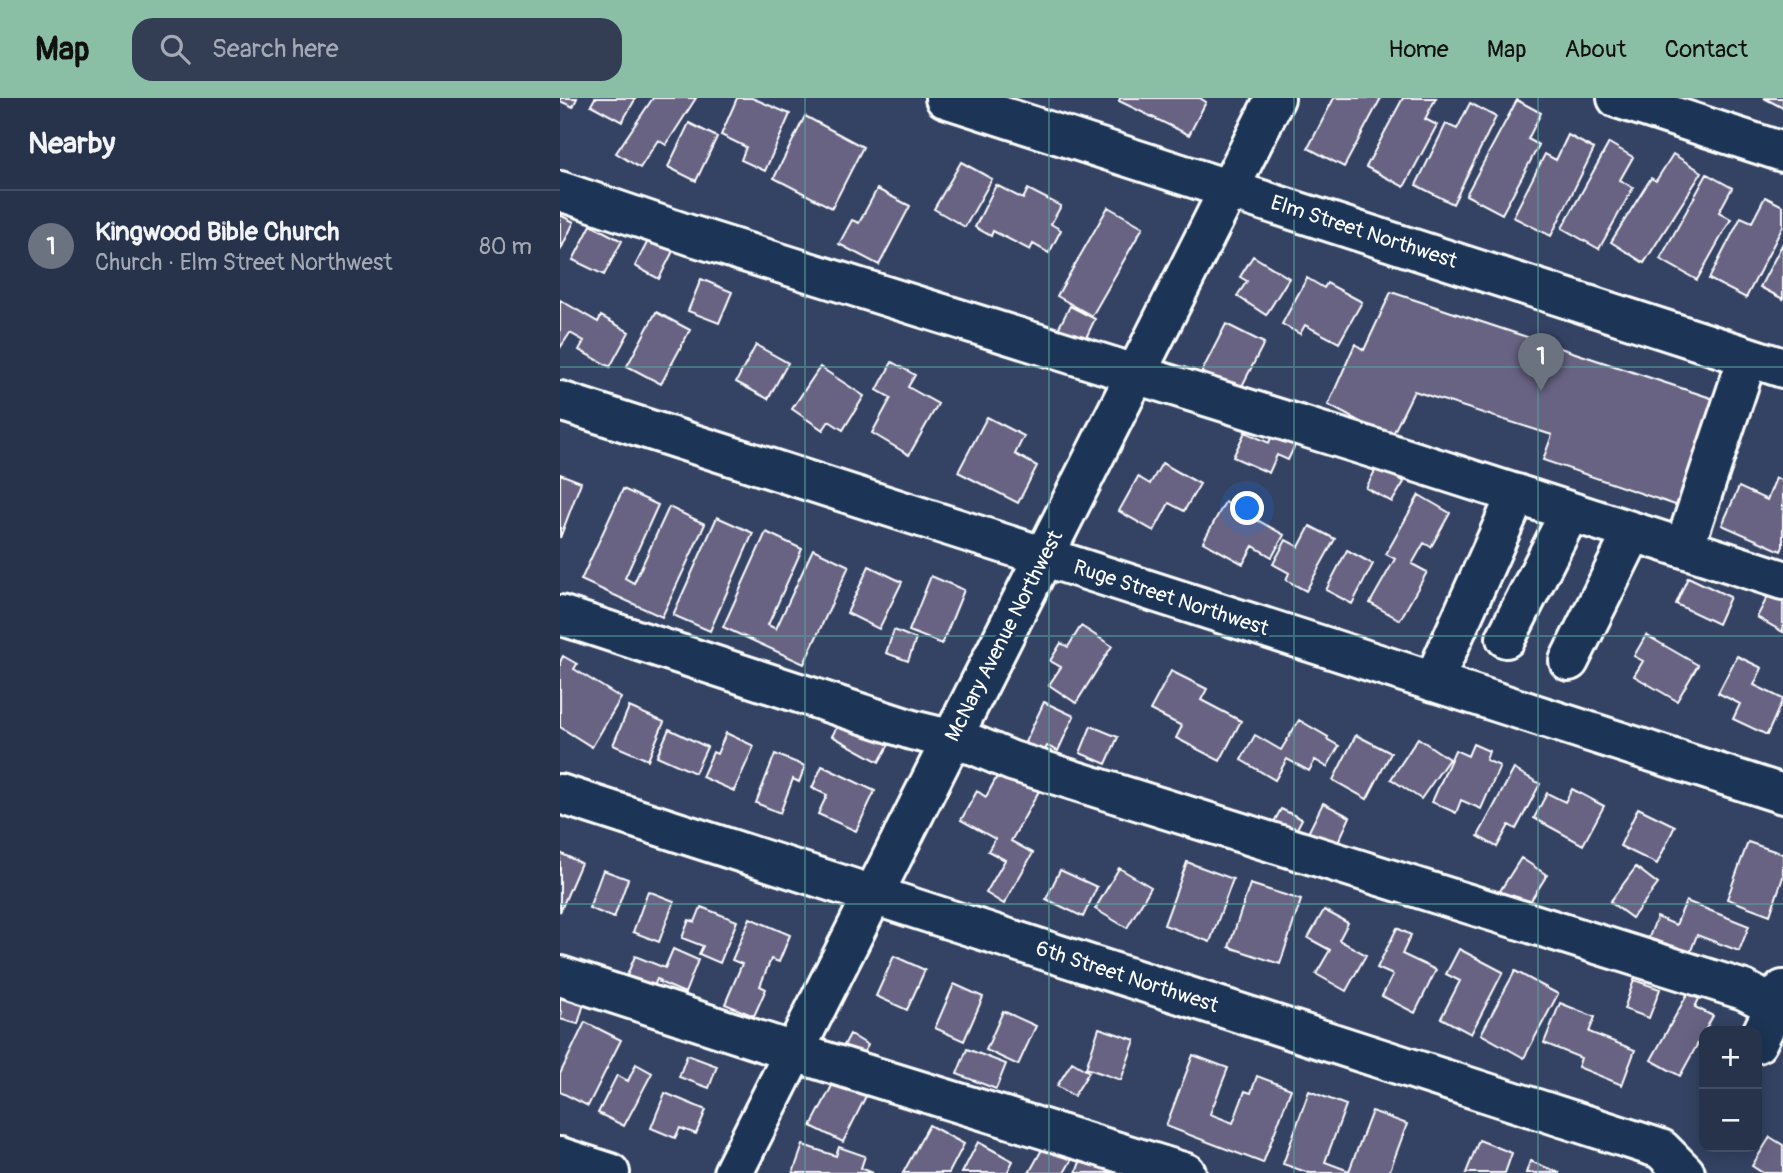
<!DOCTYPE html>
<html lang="en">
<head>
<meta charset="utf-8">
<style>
	:root { --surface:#27324b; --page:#333e55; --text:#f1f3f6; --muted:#a4aab5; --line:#434d63; --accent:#8abfa5 }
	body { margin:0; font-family:Pangolin,sans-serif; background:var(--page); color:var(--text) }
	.controls { position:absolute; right:21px; bottom:21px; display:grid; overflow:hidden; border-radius:14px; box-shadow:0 4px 18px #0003 }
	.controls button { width:63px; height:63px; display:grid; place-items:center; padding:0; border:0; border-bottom:2px solid var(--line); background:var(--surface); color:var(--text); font:35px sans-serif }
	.you { position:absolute; left:688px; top:411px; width:24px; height:24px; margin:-18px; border:5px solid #fff; border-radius:50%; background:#1a73e8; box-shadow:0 0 0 10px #1a73e833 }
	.badge { display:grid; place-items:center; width:46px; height:46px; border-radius:50%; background:var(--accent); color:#fff; font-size:23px; font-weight:700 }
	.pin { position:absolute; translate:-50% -58px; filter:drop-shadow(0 2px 4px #0008) }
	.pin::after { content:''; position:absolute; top:37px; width:24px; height:21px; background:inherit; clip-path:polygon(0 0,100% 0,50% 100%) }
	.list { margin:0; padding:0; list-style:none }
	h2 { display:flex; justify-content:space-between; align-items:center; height:91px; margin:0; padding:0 28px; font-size:30px }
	h2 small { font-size:23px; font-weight:400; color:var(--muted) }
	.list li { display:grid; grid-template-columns:46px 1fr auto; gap:21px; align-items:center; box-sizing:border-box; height:112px; padding:0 28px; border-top:2px solid var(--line) }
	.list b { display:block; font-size:26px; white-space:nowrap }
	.list p { margin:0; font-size:23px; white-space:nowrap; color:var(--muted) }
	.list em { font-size:23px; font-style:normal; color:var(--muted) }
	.icon { flex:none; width:38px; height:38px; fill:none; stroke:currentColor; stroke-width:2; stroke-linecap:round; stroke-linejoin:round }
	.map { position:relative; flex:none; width:1223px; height:1075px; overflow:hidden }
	header { display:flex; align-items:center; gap:42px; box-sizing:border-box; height:98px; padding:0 35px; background:var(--accent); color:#111 }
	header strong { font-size:33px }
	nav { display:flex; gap:38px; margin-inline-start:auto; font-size:24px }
	.search { width:490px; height:63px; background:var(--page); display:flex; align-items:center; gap:18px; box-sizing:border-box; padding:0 24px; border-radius:21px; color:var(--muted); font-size:26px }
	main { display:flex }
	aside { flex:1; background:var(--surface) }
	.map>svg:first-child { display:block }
</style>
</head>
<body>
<header>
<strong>Map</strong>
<div class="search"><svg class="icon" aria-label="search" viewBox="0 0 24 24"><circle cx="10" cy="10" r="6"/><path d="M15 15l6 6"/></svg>Search here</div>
<nav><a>Home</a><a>Map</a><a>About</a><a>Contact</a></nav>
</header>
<main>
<aside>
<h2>Nearby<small></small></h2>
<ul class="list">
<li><span class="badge" style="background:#6b7280">1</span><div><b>Kingwood Bible Church</b><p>Church · Elm Street Northwest</p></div><em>80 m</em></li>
</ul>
</aside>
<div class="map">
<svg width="1223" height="1075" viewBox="0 0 1223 1075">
	<rect width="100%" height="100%" fill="#344364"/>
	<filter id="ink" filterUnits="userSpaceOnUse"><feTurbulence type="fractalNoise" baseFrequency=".0143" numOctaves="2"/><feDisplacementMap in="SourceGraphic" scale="14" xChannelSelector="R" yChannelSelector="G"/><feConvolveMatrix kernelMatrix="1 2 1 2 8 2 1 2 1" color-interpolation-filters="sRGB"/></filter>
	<g filter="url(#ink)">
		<path fill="#686483" stroke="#fff" stroke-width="2" d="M0,0h17l-4,9 -13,-6z
			M35,0h41l-14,24 -31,-17z
			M93,0h43l-30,47 -8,-5 -18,28 -24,-15z
			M177,0h15l38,16 -25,57 -24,-11 5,-13 -25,-12z
			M560,0h80l6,4 -17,33 -70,-34z
			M774,0h47l-37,69 -36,-19z
			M843,0h33l-11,21 12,6 -33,62 -38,-20z
			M1204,0h19v10z
			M957,2l24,13 -13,26 11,6 -37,69 -36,-19z
			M910,5l26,14 -43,87 -37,-19 30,-61 11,5z
			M245,18l58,31 -31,61 -58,-30z
			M129,25l28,14 -21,44 -28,-14z
			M1008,37l26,14 -43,87 -38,-19 32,-63 11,6z
			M1049,45l24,14 -13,23 13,8 -34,61 -37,-21z
			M1113,56l29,18 -58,91 -33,-21 40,-64 5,3z
			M401,64l31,17 -27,48 -31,-18z
			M1147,76l25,14 -13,24 12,7 -34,61 -37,-21z
			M436,87l27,14 5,-10 33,17 -10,18 10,6 -12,23 -16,-9 -3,6 -37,-19 -2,5 -16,-9z
			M317,91l33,17 -31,59 -40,-21 13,-24 7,3z
			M1205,99l18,9v20l-37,72 -37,-19 32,-62 11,5z
			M548,109l35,20 -51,89 -35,-20z
			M0,117l14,7 -14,29z
			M31,127l31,16 -18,34 -31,-15z
			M89,141l24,12 -14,28 -24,-13z
			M1223,145v56l-23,-12z
			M693,158l36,22 -23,37 -29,-19 10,-15 -7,-4z
			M747,180l17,10 3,-5 35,19 -23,41 -34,-18 -5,9 -18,-10z
			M141,181l31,13 -13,31 -31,-12z
			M831,194l329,109 -36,107 -141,-48 9,-25 -138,-44 -23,47 -63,-33 27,-61 9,6z
			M0,202l38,22 3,-6 28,16 -19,35 -31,-17 5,-9 -14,-8 -10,15z
			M510,208l25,13 -12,25 -26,-13z
			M96,214l34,18 -29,54 -34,-18z
			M666,226l38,19 -26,51 -38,-19z
			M196,247l32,18 -20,36 -32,-17z
			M332,264l23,13 -7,12 30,17 -29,51 -37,-22 19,-35 -14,-8z
			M260,269l44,29 -21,34 -14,-9 -6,9 -31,-21z
			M427,319l37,19 -9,18 22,12 -19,37 -60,-31z
			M685,334l24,11 4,-11 23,11 -8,17 -11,-5 -8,18 -36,-16z
			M602,365l38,21 -16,27 -15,-8 -15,28 -35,-20 19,-34 12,7z
			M817,369l27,15 -12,20 -26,-14z
			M0,376l21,8 -21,56z
			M1216,380l7,3v65l-2,5 -59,-26 17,-38 28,13z
			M63,391l35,16 -33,73 9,5 35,-76 36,17 -43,93 -81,-37z
			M859,397l31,18 -19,34 -7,-4 -12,21 15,8 -27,48 -30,-17 25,-44 -9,-5z
			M665,404l59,33 -12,22 -19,-11 -10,18 -40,-22z
			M157,419l36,16 -43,98 -37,-16z
			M750,428l25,13 -29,52 -20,-11 3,-7 -16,-9 13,-24 13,7z
			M206,434l36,17 -34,76 8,4 37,-80 36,17 -45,98 -81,-37z
			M787,452l26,14 -21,40 -26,-14z
			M309,468l33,16 -23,47 -32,-16z
			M371,478l33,14 -22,54 -33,-13z
			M1128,479l42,20 -12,27 -42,-20z
			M1210,494l13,7v33l-26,-15z
			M521,528l31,20 -36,57 -27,-18 12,-18 -11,-6 11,-18 7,4z
			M334,532l22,9 -8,22 -22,-8z
			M1086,537l52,30 -21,36 -43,-25 9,-15 -9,-5z
			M3,558l14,8 -3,5 47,29 -29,49 -32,-20v-65z
			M1177,558l25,12 -8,17 29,14 -16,36 -34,-16 7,-15 -22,-11z
			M611,573l36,18 -6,11 40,21 -21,40 -44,-23 6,-12 -32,-16z
			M484,604l30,14 -16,35 -11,-5 -7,13 -19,-8z
			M69,609l35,15 -16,38 -35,-15z
			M739,622l29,17 -1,2 12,7 -12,21 -12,-7 -6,11 -22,-12 -12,21 -34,-20 14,-25 26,15z
			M279,625l52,18 -12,21 -47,-26z
			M531,628l27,11 -12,27 -26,-11z
			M109,631l38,18 -12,26 -38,-17z
			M166,635l28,13 -20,45 -32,-14 11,-25 4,2z
			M796,637l35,18 -24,46 -34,-19z
			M858,640l31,21 -28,40 -30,-20z
			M913,646l16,7 -3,9 14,6 -19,43 -20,-9 -5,13 -24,-11 23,-52 13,6z
			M215,656l30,12 -6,16 -6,-3 -13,34 -24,-10z
			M262,668l53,25 -19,40 -38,-17 9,-19 -15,-7z
			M441,671l38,22 -28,50 22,12 -29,51 -18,-11 19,-33 -17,-9 7,-12 -34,-19 16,-29 9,6z
			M954,671l26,15 -24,45 -7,-4 -12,22 -19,-11z
			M1012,691l32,17 -21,39 -49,-27 13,-25 18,9z
			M763,705l27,14 -14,30 -28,-14z
			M1078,710l37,18 -18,38 -37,-18z
			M721,711l21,10 -11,21 -21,-11z
			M1188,744l35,12v23l-13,38 -43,-16z
			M0,755l21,10 -21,49z
			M961,760l26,17 -21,33 -26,-17z
			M627,764l46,17 -23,63 -46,-17z
			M1076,769l22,17 -26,34 -22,-16z
			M559,770l32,19 -24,41 -32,-19z
			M43,772l25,9 -14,39 -25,-10z
			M500,772l37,17 -14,30 -37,-18z
			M690,786l51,16 -21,64 -51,-17z
			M88,793l26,10 -15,41 -26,-10z
			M1126,803l63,25 -10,25 -42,-16 -12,31 -41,-16 13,-33 19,8z
			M141,809l36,14 -17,42 -21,-9 4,-8 -21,-8 7,-18 6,2z
			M764,812l24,13 -9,17 27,15 -20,36 -30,-17 14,-24 -22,-12z
			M190,820l40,17 -11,27 -8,-3 -11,27 6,3 -12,27 -29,-12 17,-40 -10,-4z
			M837,830l14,7 -9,19 34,16 -21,43 -33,-17 11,-21 -16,-7z
			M113,851l25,11 -13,33 -26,-11 1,-2 -3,-1 -5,12 -27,-11 10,-24 30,12z
			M899,851l44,23 -32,62 -30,-16 19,-37 -14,-7z
			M334,858l31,14 -18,40 -31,-14z
			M955,873l43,23 -34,64 -43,-24z
			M1074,882l26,9 -11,29 -25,-9z
			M394,886l29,13 -19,44 -29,-13z
			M0,894l25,8 -7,24 -18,-5 2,-7 -2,-1z
			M1128,895l11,6 -4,8 18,9 -33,60 -29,-16z
			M1000,905l35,14 -6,15 46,18 -13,35 -44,-18 3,-9 -37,-15z
			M443,913l33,15 -18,39 -32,-15z
			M25,924l36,18 -33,66 -28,-14v-18z
			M539,930l36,12 -14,40 -35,-12z
			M290,936l18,11 -11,20 -18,-10z
			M407,951l39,15 -10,25 -39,-15z
			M127,957l30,11 -8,22 -30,-11z
			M633,957l35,13 -18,46 23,9 12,-32 6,2 6,-17 34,13 -28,74 -97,-37z
			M512,964l17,10 -15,24 -17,-10z
			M76,966l16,9 -28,53 -26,-13 19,-38 11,6z
			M275,982l31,16 -23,46 -32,-16z
			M749,993l37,14 -21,57 24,9 23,-60 35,13 -18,49h-80l-26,-9z
			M105,995l41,17 -10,24 -16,-6 -5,10 -24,-10z
			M369,1027l35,19 -15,29h-46z
			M1210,1039l13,8v28h-20l-11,-7z
			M919,1042l33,13 -7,20h-39z
			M418,1044l35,19 -6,12h-45z
			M485,1046l27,15 -8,14h-35z
			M243,1047l33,11 3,-9 26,9 -4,12 12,5h-80z
			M521,1061l33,12 -1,2h-37z
			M970,1063l30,12h-34z"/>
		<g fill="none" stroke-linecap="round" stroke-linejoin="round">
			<defs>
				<path id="minor" d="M385,0l838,270
					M1057,0l166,54
					M0,93l130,44 692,216 401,129
					M0,303l1223,393
					M1124,450l64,-191
					M0,517l352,115 62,15 38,16 732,229 31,16
					M946,540l64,-126
					M1009,563l64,-129
					M873,584l84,-188
					M0,696l1101,355 24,24
					M0,878l234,76 392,121
					M1197,945l26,-53
					M0,1059l50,16
					M173,1075l542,-1075"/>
			</defs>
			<use href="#minor" stroke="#fff" stroke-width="44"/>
			<use href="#minor" stroke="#1d3557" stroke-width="38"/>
		</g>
	</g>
	<path fill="none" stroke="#579f9a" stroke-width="2" stroke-opacity="0.55" d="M245,0v1075M489,0v1075M734,0v1075M978,0v1075M0,269h1223M0,538h1223M0,806h1223"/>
	<g text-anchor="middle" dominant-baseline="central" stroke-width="7" stroke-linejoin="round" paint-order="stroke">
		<g font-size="21" fill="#fff" stroke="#1d3557">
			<text transform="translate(804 134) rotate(18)">Elm Street Northwest</text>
			<text transform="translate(611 500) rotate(18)">Ruge Street Northwest</text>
			<text transform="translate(444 538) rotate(-63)">McNary Avenue Northwest</text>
			<text transform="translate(567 879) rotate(18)">6th Street Northwest</text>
		</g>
	</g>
</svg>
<div class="controls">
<button>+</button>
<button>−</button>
</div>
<div class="you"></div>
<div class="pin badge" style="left:981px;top:293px;background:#6b7280">1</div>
</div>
</main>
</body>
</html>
